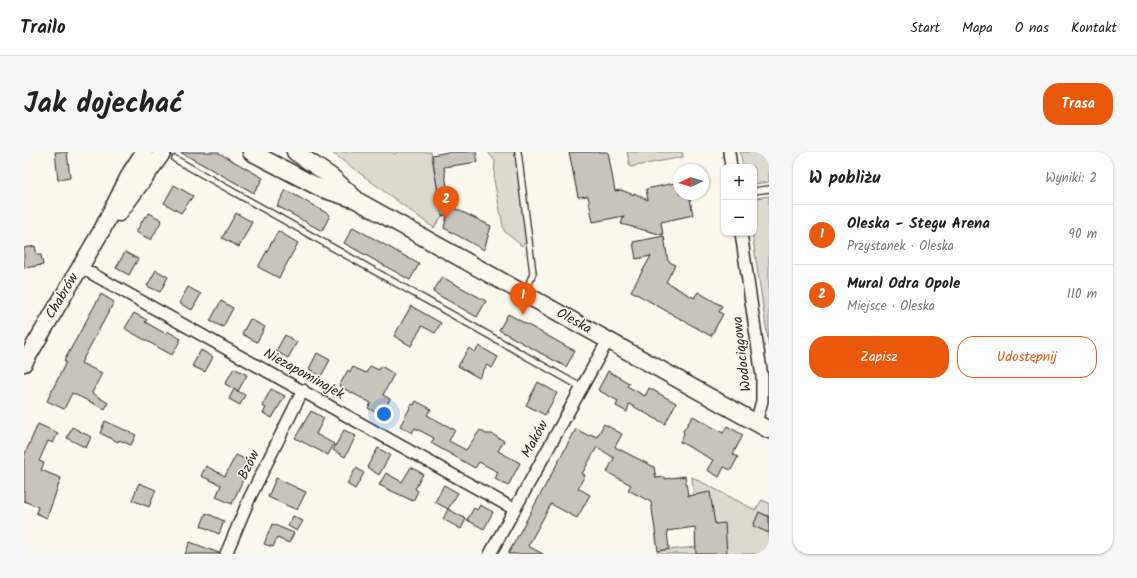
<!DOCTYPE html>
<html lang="pl">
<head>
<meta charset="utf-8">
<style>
	:root { --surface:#fff; --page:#f6f6f6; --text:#222; --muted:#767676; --line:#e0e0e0; --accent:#ea580c }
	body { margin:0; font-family:Kalam,sans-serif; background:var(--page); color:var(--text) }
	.controls { position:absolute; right:12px; top:12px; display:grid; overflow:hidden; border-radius:8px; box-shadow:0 1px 3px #0004 }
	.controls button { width:36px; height:36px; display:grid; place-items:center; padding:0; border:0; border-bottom:1px solid var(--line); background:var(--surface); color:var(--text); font:20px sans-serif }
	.compass { position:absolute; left:649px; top:12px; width:36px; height:36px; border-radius:50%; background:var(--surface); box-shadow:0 1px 3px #0004; rotate:266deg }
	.you { position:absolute; left:360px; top:262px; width:14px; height:14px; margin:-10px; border:3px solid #fff; border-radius:50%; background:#1a73e8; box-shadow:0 0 0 6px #1a73e833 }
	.badge { display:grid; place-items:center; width:26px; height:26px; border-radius:50%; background:var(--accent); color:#fff; font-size:13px; font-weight:700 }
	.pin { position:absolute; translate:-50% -33px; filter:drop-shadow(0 1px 2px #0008) }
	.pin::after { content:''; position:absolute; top:21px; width:14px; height:12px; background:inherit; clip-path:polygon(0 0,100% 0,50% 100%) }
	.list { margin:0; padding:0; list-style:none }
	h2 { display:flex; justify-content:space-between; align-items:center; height:52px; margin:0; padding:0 16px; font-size:17px }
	h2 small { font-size:13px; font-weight:400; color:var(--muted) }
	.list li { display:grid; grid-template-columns:26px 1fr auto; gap:12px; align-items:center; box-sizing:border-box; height:60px; padding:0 16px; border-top:1px solid var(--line) }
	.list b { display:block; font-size:15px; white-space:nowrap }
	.list p { margin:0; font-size:13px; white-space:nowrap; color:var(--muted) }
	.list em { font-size:13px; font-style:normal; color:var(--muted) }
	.actions { display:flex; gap:8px; padding:12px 16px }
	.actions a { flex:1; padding:9px 0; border:1px solid var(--accent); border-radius:16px; text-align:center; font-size:14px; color:var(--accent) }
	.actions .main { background:var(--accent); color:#fff }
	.map { position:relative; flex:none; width:745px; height:402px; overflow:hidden; border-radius:16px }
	header { display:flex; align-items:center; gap:24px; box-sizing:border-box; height:56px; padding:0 20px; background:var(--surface); border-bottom:1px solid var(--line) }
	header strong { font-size:19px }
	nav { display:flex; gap:22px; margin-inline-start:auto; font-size:14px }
	.intro { display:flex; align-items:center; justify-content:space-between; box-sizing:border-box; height:96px; padding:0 24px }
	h1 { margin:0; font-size:28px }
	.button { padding:10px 18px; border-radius:16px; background:var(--accent); color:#fff; font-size:14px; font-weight:700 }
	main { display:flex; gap:24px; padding:0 24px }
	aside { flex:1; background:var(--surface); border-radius:16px; box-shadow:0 1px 3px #0004 }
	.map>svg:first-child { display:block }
</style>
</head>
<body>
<header>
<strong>Trailo</strong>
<nav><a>Start</a><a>Mapa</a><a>O nas</a><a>Kontakt</a></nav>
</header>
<div class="intro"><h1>Jak dojechać</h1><a class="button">Trasa</a></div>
<main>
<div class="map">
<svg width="745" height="402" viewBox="0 0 745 402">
	<rect width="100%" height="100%" fill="#fbf7ec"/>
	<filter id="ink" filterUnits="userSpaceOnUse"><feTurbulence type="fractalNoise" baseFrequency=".025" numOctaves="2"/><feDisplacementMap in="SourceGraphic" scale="8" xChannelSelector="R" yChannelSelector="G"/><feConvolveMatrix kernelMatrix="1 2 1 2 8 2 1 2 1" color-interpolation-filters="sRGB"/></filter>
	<g filter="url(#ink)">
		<path fill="#dddad0" stroke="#84827e" d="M307,0h61l3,2 1,-2h35l11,64 -8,12z
			M464,0h30l11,86 -7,8 -18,-15 -10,-51 1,-19z
			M603,0h55l1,5 -53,10z
			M716,0h29v30l-15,2v-17h-11z
			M745,44v151l-17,-114h2v-32l2,-3z
			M668,325l63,33 7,-10 7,3v13l-11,-4 11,5v37h-113l2,-3 38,-4v-22z"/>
		<path fill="#c7c4bc" stroke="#2b2b2b" d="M31,0h12l3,26 -12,2z
			M156,0h37l46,26 -9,15z
			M425,0h27l2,10 -34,5 6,39 41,20 -7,24 -40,-22 3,-13 -5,1 -10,-61z
			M545,0h39l7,39 6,-1 13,5v-2l14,7 -2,-11 33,-7v12h10l4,21 -32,7 2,13 -42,-11 3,-8 -31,6 -5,-26 -10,1z
			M150,33l19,11 -12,17 -17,-10z
			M262,38l44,25 -8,16 -45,-25z
			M125,61l13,7 -11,20 -15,-8 9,-16 2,1z
			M212,61l16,9 -13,25 -17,-9z
			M329,75l66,37 -9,16 -66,-37z
			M254,79l20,12 -19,35 -21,-11z
			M640,84l4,25 7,4 -9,17 28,16 4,-6 24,14 -3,6 4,2 -12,22 -80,-45 20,-35 -15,3 -3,-17z
			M11,94l2,9h4l2,10 -19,3v-20z
			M101,100l13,7 -9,16 -13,-7z
			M132,118l12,7 -8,15 -13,-6z
			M418,125l44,24 -9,16 -44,-25z
			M164,135l13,7 -9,16 -13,-7z
			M77,142l13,8 -33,61 21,10 -10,20 16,10 -3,6 -33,-16 -8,16 -17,-8 19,-39 -2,-1z
			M197,149l12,7 -10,19 -13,-6z
			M387,154l30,17 -6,10 -13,-7 -11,20 -17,-10z
			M110,161l13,7 -2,2 21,12 1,-3 14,8 -9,16 -45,-25 -2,-2z
			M484,162l67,37 -9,16 -67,-37z
			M226,167l15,8 -8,15 -15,-8z
			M261,183l12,7 -9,16 -12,-7z
			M455,194l19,11 -6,11 -5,-3 -8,13 -21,-12 11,-18 6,4z
			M177,198l12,7 -8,15 -13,-6z
			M293,201l13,7 -9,16 -12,-7z
			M346,214l9,4 2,-4 13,8 -11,21 7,4 -9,17 -13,-8 3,-5 -32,-17 9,-16 2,2 3,-5 13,6z
			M210,216l13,7 -9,16 -13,-7z
			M584,219l21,12 -2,3 18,10 4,-8 27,15 -11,21 -36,-20 -2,8 -11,-6 2,-5 -20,-11z
			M514,230l19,11 -12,22 -19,-10z
			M210,237l11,6 -5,10 -11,-6z
			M247,237l14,7 -13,22 -9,-5 3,-5 -4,-2z
			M392,249l15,8 -4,6 28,15 -6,11 17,9 14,-20 6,4h6l12,7 -6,10 22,12 -12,23 -13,-7 3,-7 -19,-10 -4,6 -44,-25 3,-5 -19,-10 -3,5 -12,-7 12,-22 2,1z
			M287,259l13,7 -8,16 18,10 -6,11 -33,-17z
			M669,264l30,17 4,-7 16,9 -10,19 5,3 -7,13 -7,-3 -5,10 -12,-7 6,-10 -33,-18 4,-8 -1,-3z
			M81,269l31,14 -5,10 -12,-5 -1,2 -18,-9z
			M14,272l20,9 -5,10 -5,-2 -9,20 5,2 -3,7 20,8 -14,40 -11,-5 2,-6 -14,-6v-45z
			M580,272l18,10 -7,13 39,20 2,11 9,-1v2l20,-3 3,20 22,-4 5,32 10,-1 2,31h-31l-1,-27 -28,4 2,18 -11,2 -7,-49 -23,-12 3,-5 -24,-13 7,-14 -17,-11 -15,27 3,1 -7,13 12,7 -13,23 -26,-14 -23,42 15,8h-35l68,-125 13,7 1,-2 7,3z
			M48,275l19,10 -5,11 -19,-10z
			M320,278l12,6 -11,21 -12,-7z
			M354,296l12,7 -11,20 -12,-8z
			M212,303l15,7 -19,42 -16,-7 5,-12 -20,-9 5,-10 19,10z
			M387,315l12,7 -8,15 3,2 -5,10 -34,-16 7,-12 16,9z
			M332,316l8,5 -9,16 -8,-5z
			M252,326l30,14 -9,18 -29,-13z
			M115,331l17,7 -7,17 -17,-7z
			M420,333l14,8 -10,16 -13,-7z
			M456,353l13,7 -9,17 -17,-9 7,-12 3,2z
			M424,357l18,10 -5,10 -18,-10z
			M735,360l10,5v16l-16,-7z
			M182,361l18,8 -5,13 -18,-8z
			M269,364l10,5 -6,10 -9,-5z
			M248,372l22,9 -5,10 -12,-5 -4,9 -9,-3z
			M166,390l29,11v1h-34z"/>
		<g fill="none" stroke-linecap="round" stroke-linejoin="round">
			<defs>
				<path id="lane" d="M494,0l15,121 -7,19
					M151,7l406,228
					M730,39l15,-2"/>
				<path id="street" d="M705,0l2,15
					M717,81l21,144v24l-6,22
					M56,115l434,242
					M202,402l24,-57 53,-107
					M466,402l118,-214"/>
				<path id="secondary" d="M227,0l71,37 31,10
					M271,0l37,25 26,24 411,229
					M95,61l44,-61
					M0,211l78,-133 29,-58 13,-20"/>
			</defs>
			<use href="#lane" stroke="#2b2b2b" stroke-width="8"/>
			<use href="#street" stroke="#2b2b2b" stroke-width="14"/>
			<use href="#secondary" stroke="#2b2b2b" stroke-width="19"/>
			<use href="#lane" stroke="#fbf7ec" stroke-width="5.5"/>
			<use href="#street" stroke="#fbf7ec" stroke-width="11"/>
			<use href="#secondary" stroke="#fbf7ec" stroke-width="16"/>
		</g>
	</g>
	<g text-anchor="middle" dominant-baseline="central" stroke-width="3" stroke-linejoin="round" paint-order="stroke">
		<g font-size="14" fill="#2b2b2b" stroke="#fbf7ec">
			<text transform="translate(38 144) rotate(-59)">Chabrów</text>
			<text transform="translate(550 169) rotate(29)">Oleska</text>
			<text transform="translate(718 202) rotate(-97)">Wodociągowa</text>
			<text transform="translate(280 222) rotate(29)">Niezapominajek</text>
			<text transform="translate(511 287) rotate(-61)">Maków</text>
			<text transform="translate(225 313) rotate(-64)">Bzów</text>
		</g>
	</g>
</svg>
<div class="controls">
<button>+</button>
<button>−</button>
</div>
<svg class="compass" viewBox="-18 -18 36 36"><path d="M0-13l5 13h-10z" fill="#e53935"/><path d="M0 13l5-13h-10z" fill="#767676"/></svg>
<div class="you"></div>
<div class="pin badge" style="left:499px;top:163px">1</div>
<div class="pin badge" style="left:422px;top:67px">2</div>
</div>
<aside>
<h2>W pobliżu<small>Wyniki: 2</small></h2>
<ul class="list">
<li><span class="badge">1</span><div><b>Oleska - Stegu Arena</b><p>Przystanek · Oleska</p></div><em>90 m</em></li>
<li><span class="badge">2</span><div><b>Mural Odra Opole</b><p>Miejsce · Oleska</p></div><em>110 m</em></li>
</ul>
<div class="actions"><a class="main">Zapisz</a><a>Udostępnij</a></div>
</aside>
</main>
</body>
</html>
